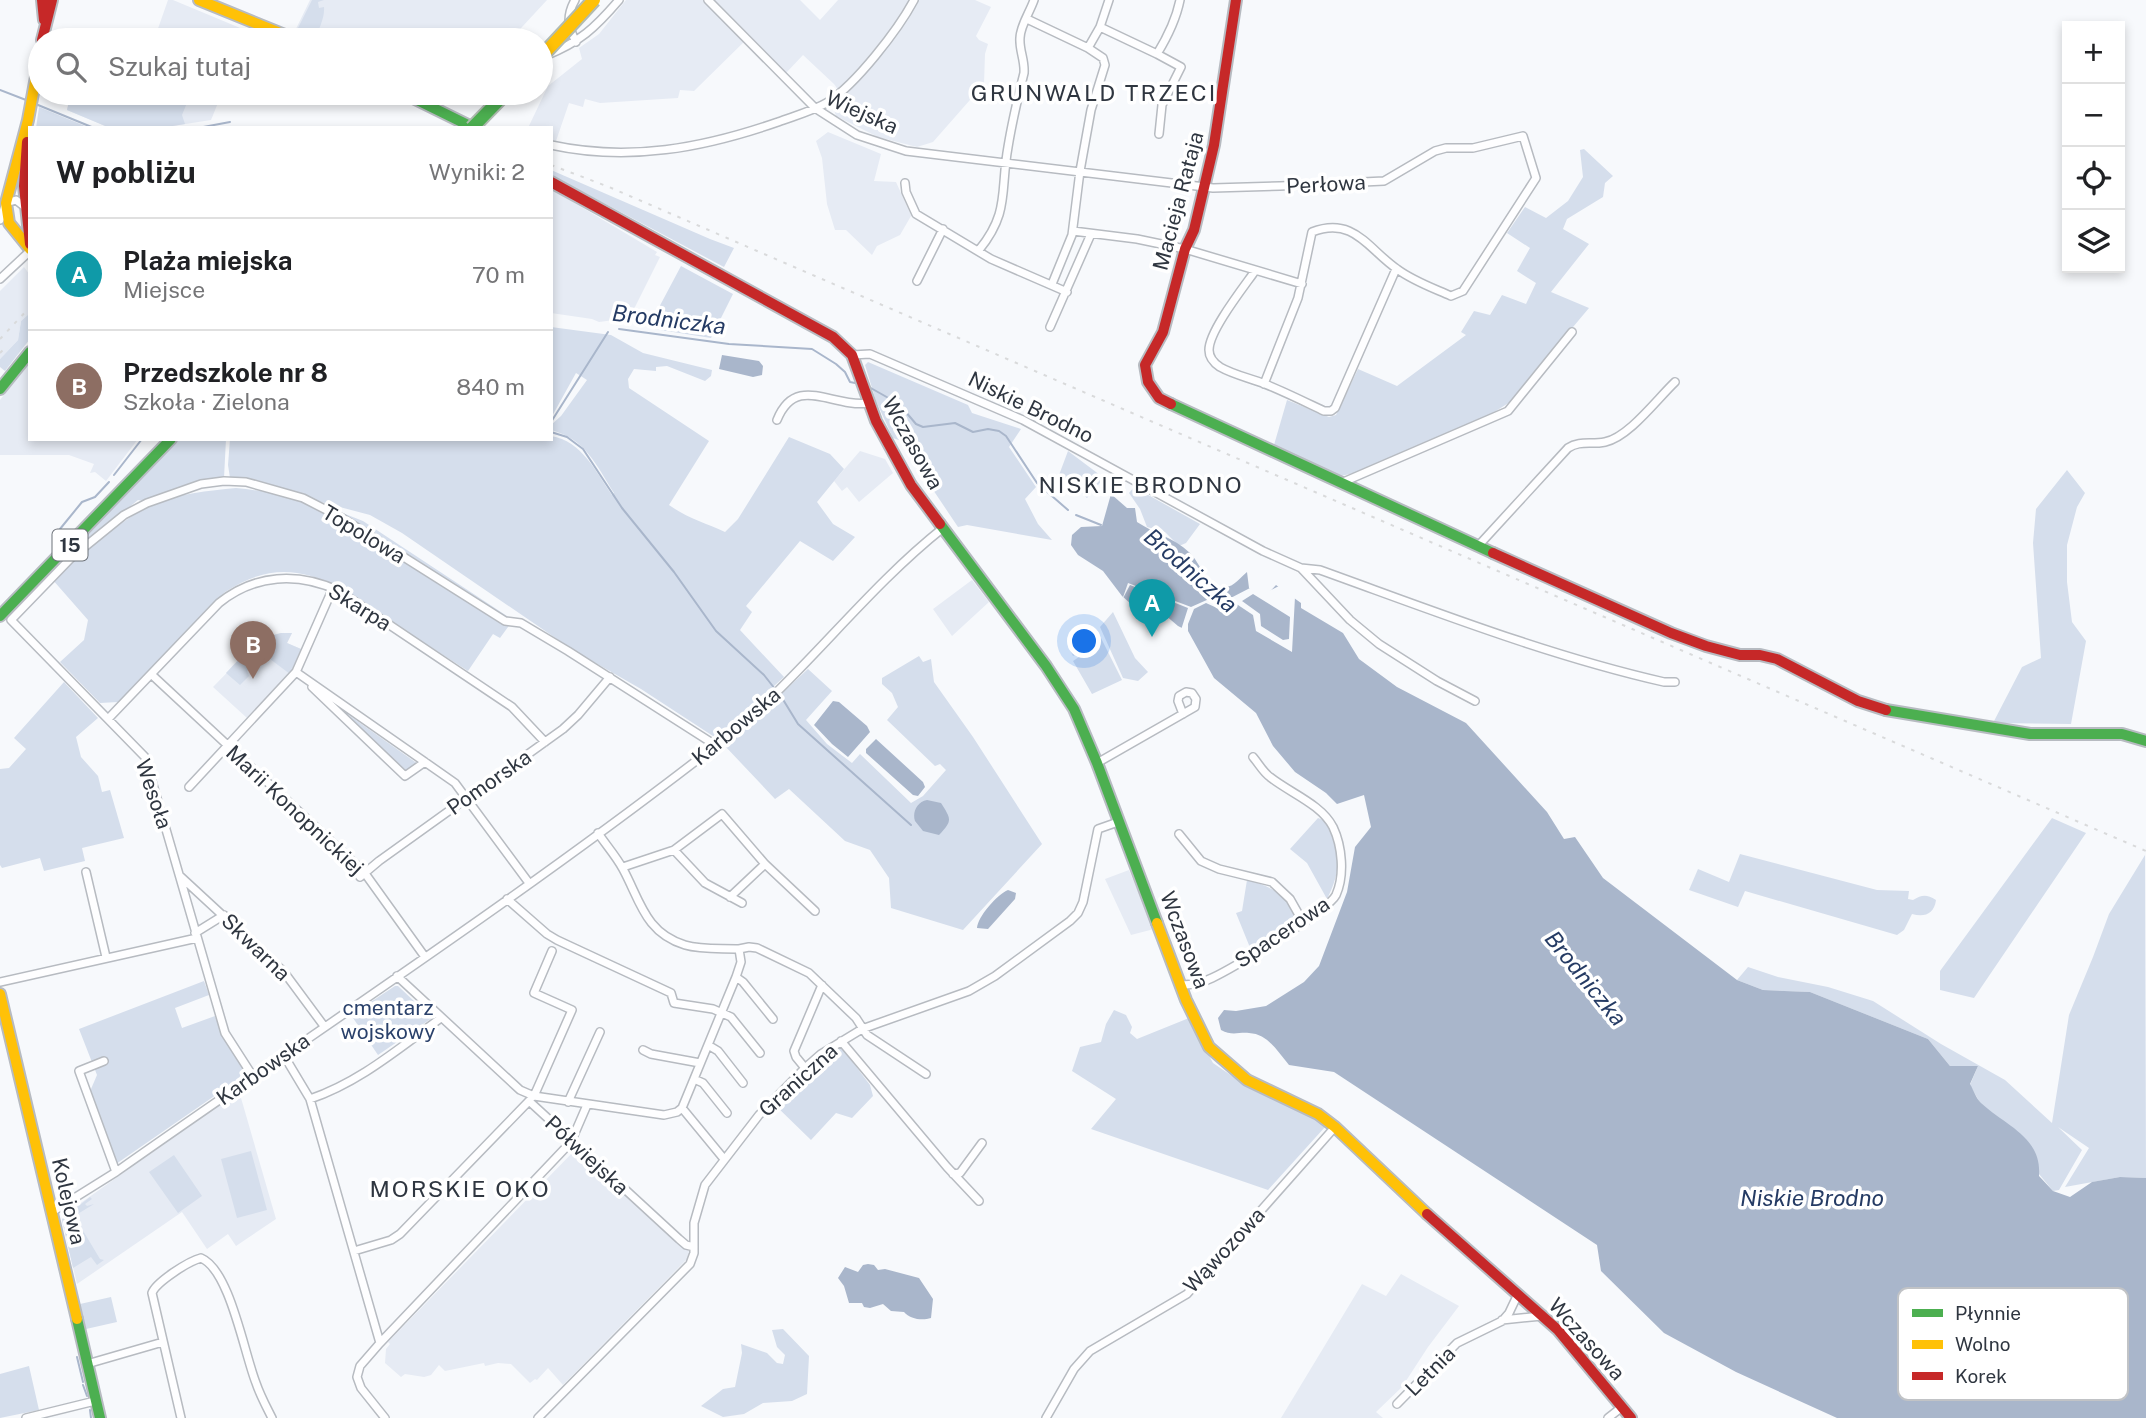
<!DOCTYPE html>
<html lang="pl">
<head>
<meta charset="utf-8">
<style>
	:root { --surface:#fff; --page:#f2f2f2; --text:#202124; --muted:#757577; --line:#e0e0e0; --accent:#1a73e8 }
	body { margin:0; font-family:"Public Sans",sans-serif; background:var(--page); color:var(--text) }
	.controls { position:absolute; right:21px; top:21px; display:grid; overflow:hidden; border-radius:0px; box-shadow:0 4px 10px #0003 }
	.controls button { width:63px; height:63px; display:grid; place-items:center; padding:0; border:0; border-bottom:2px solid var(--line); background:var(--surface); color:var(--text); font:35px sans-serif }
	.you { position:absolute; left:1085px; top:642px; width:24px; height:24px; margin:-18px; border:5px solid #fff; border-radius:50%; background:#1a73e8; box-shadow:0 0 0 10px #1a73e833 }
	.badge { display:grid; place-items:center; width:46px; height:46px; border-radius:50%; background:var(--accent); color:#fff; font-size:23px; font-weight:700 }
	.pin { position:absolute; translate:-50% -58px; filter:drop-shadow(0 2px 4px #0008) }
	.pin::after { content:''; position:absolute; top:37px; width:24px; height:21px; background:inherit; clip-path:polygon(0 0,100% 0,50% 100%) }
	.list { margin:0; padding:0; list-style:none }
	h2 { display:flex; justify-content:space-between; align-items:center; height:91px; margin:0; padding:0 28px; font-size:30px }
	h2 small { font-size:23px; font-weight:400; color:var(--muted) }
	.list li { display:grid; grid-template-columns:46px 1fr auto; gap:21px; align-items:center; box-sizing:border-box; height:112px; padding:0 28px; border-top:2px solid var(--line) }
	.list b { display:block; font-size:26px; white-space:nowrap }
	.list p { margin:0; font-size:23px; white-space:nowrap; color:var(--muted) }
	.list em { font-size:23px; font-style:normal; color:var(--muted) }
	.icon { flex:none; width:38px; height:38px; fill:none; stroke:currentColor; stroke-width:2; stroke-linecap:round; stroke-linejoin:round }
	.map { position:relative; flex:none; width:2146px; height:1418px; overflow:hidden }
	.search { position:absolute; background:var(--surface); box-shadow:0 4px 10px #0003; left:28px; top:28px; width:525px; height:77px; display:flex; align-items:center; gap:18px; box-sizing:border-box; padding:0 24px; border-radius:38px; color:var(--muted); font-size:26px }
	.panel { position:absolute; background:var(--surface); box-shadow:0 4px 10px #0003; left:28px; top:126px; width:525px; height:315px; border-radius:0px }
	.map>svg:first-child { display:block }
</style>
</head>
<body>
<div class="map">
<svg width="2146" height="1418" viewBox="0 0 2146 1418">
	<rect width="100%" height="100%" fill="#f7f9fc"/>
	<path fill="#e6ebf4" d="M168,0h5l72,30 -4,10h-87z
		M310,0h237l-37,40h-203l-13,-7z
		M626,0h174l20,20 18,-20h137l16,7 -15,29 3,4 9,4 -3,10 -1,30 -51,58 -16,5 -39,-10 -42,-21 -2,-6 9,-13 -9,-13 -31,-29 -17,18 -36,-37 -56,55 -14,-1 -2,8 -78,5 -15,-4 -2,8 -14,-4 -13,38 -5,-1v-12h-23l20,-42 34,-27 -3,-11 20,-14z
		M71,93h151l-11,27 -51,8h-50l-43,-18z
		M828,132l53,22 -7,27 22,1 14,31 1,3 -11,19 -23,11 -5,9 -26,-25h-11l-8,-26 -5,-46 -6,-17z
		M551,189l106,63 -2,3 5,2 -34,68 -12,-5 -15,2 -7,-3 -41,-6z
		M24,267l6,8v38l-9,8 -3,19 -18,19v-68z
		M30,361v78h108l-32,42 -11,-9 -5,1 4,-9 -25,-9h-69v-55z
		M860,451l25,8 8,14 -34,29 -12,-15 -5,4 -8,-10z
		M972,580l17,22 -37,34 -19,-27z
		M281,633h11l-5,10 14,6 -11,25 -43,44 -34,-31 43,-44 12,-7z
		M1129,870l25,59 -23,6 -26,-56z
		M239,1091l37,128 -40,27 -8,-12 -21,15 -25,-37 -105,72 -15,-63 6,-9z
		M576,1149l114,103v4l-127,129 -15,-17 -11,12 -2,-1 -5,4 -19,-19 -13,-1 -13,3 -1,-3 -39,8 -6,-6 -8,10 -7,2 -19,-3 -4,3 -16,-14 1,-14 4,-5 -2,-2z
		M1401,1274l58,32 -31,41 -26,40 -26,25 7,6h-102l81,-134 24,12z"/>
	<path fill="#d5deec" d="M312,0h12l-6,2 1,6 5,-1c1,12 -6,21 -7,32l-20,-9z
		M71,93h120l-9,22 3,9 -25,4h-50l-43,-18z
		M39,107l51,21h-54z
		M1584,149l29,27 -8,7 -2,14 -36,22 -4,10 26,15 -38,48 38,16 -79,94 -22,14 -126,55 -25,6 -63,-32 13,-45 42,17 7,-2 22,-46 39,17 69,-51 -5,-3 13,-21 16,4 12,-20 24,9 10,-21 -19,-12 13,-23 -23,-15 18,-26 21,11 22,-17 15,-24 -3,-27z
		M551,170l159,69 24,9 -10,19 -173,-92z
		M681,266l52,28 -22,44 -63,-10z
		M30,313v26l-25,32 -5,-4v-8l18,-19 3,-19z
		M551,327l60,8 32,18 69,17 -1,6 -6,5 -38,-15 -11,1v4l-22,-2 -6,10 1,9 80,53 -40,64c18,13 37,18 56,27l13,-13 51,-82 41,17 14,15 -27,33 16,22 22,13 -22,24 -33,-20 -54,65 6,6 -12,18 44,47 -68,61 -75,-49 -68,-39 -171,-117 -32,-18 -140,-37 -2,-13 2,-26h321v-3c31,5 45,36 61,59l2,-2c-18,-28 -28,-54 -63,-63v-5l10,-9 26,-36 -11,-7 -25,45z
		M868,362l100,43 4,8 49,16 -12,18 27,40 -11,12 13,25 14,16 -85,-15 -9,2 -45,-67 -6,-17 -14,-5 -17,-37 -11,-36z
		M178,439h48l-2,39 -28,4 -53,19 -5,-1 -77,63 -52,54 -3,-2z
		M1068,451l36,27 -17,20 -28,-23z
		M2067,470l18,23 -8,14 -10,38v37l5,40 14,19 -15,83 -78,-1 29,-56 19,-9 -8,-115 3,-34z
		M1134,487l66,37 -14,19 -7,3 -14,-14 -18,-5 -7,-18 -11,-16z
		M236,488c44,4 86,16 127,33l150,99 -13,18 -7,-4 -25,37c-27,-17 -54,-35 -81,-53 -55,-36 -98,-68 -162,-26l-107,110 -18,1 -40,-41 24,-22 4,-20 -36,-41c30,-23 66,-58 100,-74 25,-12 57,-14 84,-17z
		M1113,612l22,46 13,14 -10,9 -15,-3 -23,-51z
		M281,633h11l-5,10 14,6 -11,25 -24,-18 -13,13 -2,-1 -4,3 2,5 -9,9 -14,-12c17,-18 31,-34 55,-40z
		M1101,638l21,42 -30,14 -19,-33 6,-4 -2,-3 -4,2 -2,-4z
		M919,656l4,6 8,-3 3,23 39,55 69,107 -79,86 -72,-22 -2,-30 -19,-28 -25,-9 -56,-52 -14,10 -50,-53 83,-77 24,22 -26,29 21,24 25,19 8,-9 51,49 12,-7 23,-26 -6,-6 -5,2 -48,-46 11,-13 -6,-14 -10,-9v-6z
		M64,682l34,36 -22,19 5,20 17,19 4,16 8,-2 14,48 -42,10 3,13 -41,10 -4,-13 -38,10 -2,-3v-96l9,-1 17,-19 -12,-11z
		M336,706l82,58 -14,7z
		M1318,818l8,3c15,28 16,49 1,78l-20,-36 -17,-14z
		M2052,818l34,15 -112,165 -34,-8v-19z
		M1740,854l137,36 32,1 -1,8 5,1c9,-5 13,-6 23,0 -2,15 -12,17 -24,14l-8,16 -7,5 -152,-44 -7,16 -49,-17 9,-21 31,13z
		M2145,855l1,323 -26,-1 -55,10 24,-39 -31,-21 24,23 -23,40 -6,1 -74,-90 -9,-16 8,-19h-28l-22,-27 -118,-47 -47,-2 -26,-10 11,-13 30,10 50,10 45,14 68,43 64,36 47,43 17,-108 24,-58 16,-43z
		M1247,880c22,5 44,16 49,41l-45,29 -15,-37 6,-2z
		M204,981l5,14 -34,13 7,20 33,-12 9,22 19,30 -4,11 -123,85 -28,-68 9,-21 -18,-46z
		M395,986h3l34,32 -54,37 -27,-40z
		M1114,1010l12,5 6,12 -2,6 7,6 52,-21 24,45 19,13 76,38 17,13 -57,63 -177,-61 25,-30 -44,-28 8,-24 21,-5 5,-18z
		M839,1044l31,41 3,11 -21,22 -16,-5 -25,27 -37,-36 33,-36z
		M251,1151l16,59 -30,8 -16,-59z
		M174,1155l28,41 -24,17 -29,-41z
		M90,1197l2,2 -7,5 2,2 7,-2 -18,11v4l24,40 4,1 -7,5 -6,-8 -18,11 -11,-49z
		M111,1297l6,25 -31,7 -6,-25z
		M783,1329l26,27 -2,38 -15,7 -29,2 -19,11 -21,3 -22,-11 22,-17 12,-2 7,-34 -1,-9 26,9 10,10 6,1 2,-9 -8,-8 -5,-17z
		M29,1366l10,44 -39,8v-44z"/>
	<path fill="#a9b6cb" d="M722,355l37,6 4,5 -1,9 -9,2 -34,-8z
		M1111,494l16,14h8l2,14c18,12 36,15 53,31 11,11 15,32 34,34 9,1 17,-10 23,-15l2,16 16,9 11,-12 25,18v5l42,25 16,26 38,28 69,36 81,89 17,27 11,-2 28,41 134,102 26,10 47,2 118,47 22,27h28l-8,18c4,7 6,14 11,19 25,23 61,34 58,73l14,15 17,6 22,-15 28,-5 26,1v240h-309l-101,-46 -72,-39 -63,-62 -4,-26 -263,-173 -45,-7c-12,-14 -21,-31 -40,-32 -11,-1 -17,3 -28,-3l-3,-12 6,-8 12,1 30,-5 38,-24 15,-16 28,-74 8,-45 16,-20 -7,-32 -27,9 -11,-11 -31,-21 -22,-26 -17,-33 -42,-35 -26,-47 -10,-5 -20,-17 -27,-5 -9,-8 -19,-25 -25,-16 -7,-10 1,-10 9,-8 21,-1z
		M833,701l6,1 28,24 3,6 -22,25 -16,-13 -18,-19z
		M876,739l47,43 2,5 -7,9 -5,-1 -47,-42v-4z
		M927,800l14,3c10,16 12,17 -2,32l-16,-4 -8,-10c-3,-9 2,-19 12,-21z
		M1008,890l8,3 -1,6 -27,30 -11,-1c1,-12 20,-33 31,-38z
		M868,1264l6,1 4,5 7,-1 34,9 14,21 -2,19c-9,3 -21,1 -27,-6l-13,-1 -8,-7 -13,4 -6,-1 -2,-4h-13l-5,-17 -6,-8 7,-11 13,5 5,-7z"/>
	<path fill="#f7f9fc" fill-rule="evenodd" d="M1128,583l63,24 18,-8 10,5 31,-16h5l8,6 16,-8 16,11 -3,55 -36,-21 -3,-16 -21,-14 -15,7 -11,-5 -12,6 -6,15v11l-7,-5 7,-22 -58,-23 -8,15zM1253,594l37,23 -1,22 -6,1 -22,-14 -1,-12 -18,-13z"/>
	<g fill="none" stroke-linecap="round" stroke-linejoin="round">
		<path stroke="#a9b6cb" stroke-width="2" d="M0,90l26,10
			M38,105l56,23
			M198,128l32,-6
			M619,329l110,15 83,5 24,15 9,8 5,10 5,1
			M869,387l30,17 17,20 7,3 32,-4 18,9 15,-3 11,2 7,5 31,47 31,27
			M551,422l57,-90
			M551,432l16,5 16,12 39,59 52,64 42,59 48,44 11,14
			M114,475l28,-36
			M1076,515l25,10
			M60,529l22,-27 13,-5 14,-15
			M779,693l19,31 113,101
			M77,1357l6,25
			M83,1385l4,11
			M90,1410l1,8"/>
		<defs>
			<path id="street" d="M575,0c-9,16 -7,27 1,42
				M708,0l107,108 42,27 49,16 307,37 67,-2 104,-5 51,-30 11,-3h27l50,-12 13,42 -73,113 -12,5c-18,-8 -38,-15 -54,-27 -29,-20 -43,-53 -85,-37l-14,66 -34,86
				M1027,19l61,29
				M1100,27l57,27
				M545,56c35,-14 50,-28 74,-56
				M424,103l33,-10
				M1159,134l3,-29 19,-38 -24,-13c11,-18 19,-34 23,-54
				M551,145c78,17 152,3 227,-23 16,-6 35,-11 50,-20 28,-18 70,-72 86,-102
				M905,183l1,9 10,22 75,45 76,33
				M0,220l6,-17 10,-3 9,7
				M1073,231l64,8 48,10 117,35
				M979,250c31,-38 21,-59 29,-103 4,-25 10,-50 16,-74 1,-13 -5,-23 -4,-35 0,-12 10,-26 14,-38
				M1255,271c-12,17 -46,60 -46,79 0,7 5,13 11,17 14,8 30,11 45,17 20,8 40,18 59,27h7l4,-3 61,-139
				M0,279l30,-28
				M917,281l26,-52
				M1052,284l20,-49 8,-64 11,-61 14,-45 -2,-7 -15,-10 12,-21 9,-27
				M1050,327l41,-93
				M852,355l18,-1 153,66 240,131 38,17 49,52 29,24 58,37 38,20
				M777,420c19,-47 55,-12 91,-17
				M1341,483l167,-72 64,-79
				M1479,545l89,-97c12,-8 23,-3 37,-6 24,-5 52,-43 70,-60
				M1301,568l19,2c114,41 226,85 344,112h11
				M296,672l159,111 74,100
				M152,675l212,197 61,85
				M312,687l93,89 20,-14
				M108,719l111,-116c36,-29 79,-31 120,-12l173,116 33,35
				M1097,763l98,-56 1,-8 -4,-6 -6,-1 -7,4 -1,5 5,13
				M189,787l107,-115 37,-84
				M1179,834l22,27 18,8 53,13 18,17 13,23
				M674,850l31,33 37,20
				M623,867l51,-17 48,-36 43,50 50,47
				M86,872l20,85
				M180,876l104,96 40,54
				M360,877l19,-16 184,-132 15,-14 32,-38
				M730,897l35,-33
				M507,899l40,35 10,6 114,53 3,10 39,6 18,8 29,36
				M195,933l29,-18
				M739,949l10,-2 8,1 52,25 47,45 11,17 59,39
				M552,951l-18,42 38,17 -38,86 130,19 13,-3 5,-4 54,-131 5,-15 -2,-13c-18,-1 -37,1 -54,-4 -40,-12 -45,-45 -62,-76 -7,-13 -17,-24 -25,-36
				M397,976l123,114 14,6 -2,1
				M736,977l7,5 30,37
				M0,982l197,-44
				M1181,985c10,0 21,-2 31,-7 21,-10 116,-67 124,-83 9,-20 6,-49 -3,-68 -12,-23 -43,-34 -63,-50 -7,-5 -11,-13 -17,-20
				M841,1041l106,126 32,34
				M708,1045l10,6 25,32
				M643,1050l8,4 49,9
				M283,1054l27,45 70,244 -20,23 -3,11 4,11 24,30
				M104,1061l-25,10 37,101
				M805,1068l-9,-11 -2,-6 28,-66
				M252,1075l-27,-42 -80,-276 -134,-137 60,-62 53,-43 23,-12 54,-19 23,-3 22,1 57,16 39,20 163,103 16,2 47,28 141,90 6,6
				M694,1079l9,4 24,30
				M310,1099c50,-17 89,-51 131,-81
				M529,1101l150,138 7,6 8,2
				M568,1102l32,-70
				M682,1108l42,51
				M953,1174l7,-1 22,-30
				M52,1212l64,-40c200,-141 405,-275 598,-425 84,-64 146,-153 229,-219
				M354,1251l37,-11 9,-6 129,-133
				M1502,1320l40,-4
				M380,1343l191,-201 16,-37
				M87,1364l76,-22
				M1397,1404l60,-61 45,-22 7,-8 9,-19
				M26,1418l69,-17
				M181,1418l-29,-125c4,-11 37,-32 49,-35 29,12 43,95 55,125 4,12 10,23 16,35
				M538,1418l152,-154 4,-11v-30l11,-38 54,-70 46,-47 16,-14 41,-25 107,-38 26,-15 75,-55 8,-8 5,-11 15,-73 20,-7
				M1046,1418l28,-49 16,-18 97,-57 148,-167
				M1608,1418l14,-11"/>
			<path id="fast" d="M403,93l71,35
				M0,389l30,-37
				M1171,404l322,149
				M940,524l106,142 28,43 23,54 60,160
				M0,616l171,-177
				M1886,710l144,24h92l24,7
				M77,1319l23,99"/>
			<path id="slow" d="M199,0l98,40
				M30,249l-21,-26 -3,-20 22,-83 12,-65
				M1157,923l29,77 23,47 38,33 71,34 17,13 92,87
				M0,994l77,325"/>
			<path id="jam" d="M42,0l2,20
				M42,40l10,-40
				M27,142l-3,44 6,58
				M551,182l282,155 19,18 24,66 35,64 29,39
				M1171,404l-12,-6 -11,-16 -3,-17 18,-33 22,-83 9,-19 20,-85 22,-145
				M1493,553l178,80 35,13 34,9h20l17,4 81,42 28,9
				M1427,1214l131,116 73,88"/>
		</defs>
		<use href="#street" stroke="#b7bbc1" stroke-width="10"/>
		<use href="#fast" stroke="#b7bbc1" stroke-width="14"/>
		<use href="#slow" stroke="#b7bbc1" stroke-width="14"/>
		<use href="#jam" stroke="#b7bbc1" stroke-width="14"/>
		<use href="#street" stroke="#fefeff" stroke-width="7"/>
		<use href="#fast" stroke="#4caf50" stroke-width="10"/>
		<use href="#slow" stroke="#ffc107" stroke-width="10"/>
		<use href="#jam" stroke="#c62828" stroke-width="10"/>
		<path stroke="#d9dadb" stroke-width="2" stroke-dasharray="3.5 7" stroke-linecap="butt" d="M551,165l58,22 1537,664
			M0,339l30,-32
			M0,353l3,-3"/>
		<defs>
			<path id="fast-bridge" d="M472,128l34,-35"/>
			<path id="slow-bridge" d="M541,57l53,-57"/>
		</defs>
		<use href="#fast-bridge" stroke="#b1bbb2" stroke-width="16" stroke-linecap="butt"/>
		<use href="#slow-bridge" stroke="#b1bbb2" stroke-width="16" stroke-linecap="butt"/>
		<use href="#fast-bridge" stroke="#4caf50" stroke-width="12"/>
		<use href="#slow-bridge" stroke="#ffc107" stroke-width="12"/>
	</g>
	<g text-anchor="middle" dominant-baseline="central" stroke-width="7" stroke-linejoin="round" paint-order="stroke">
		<rect fill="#fff" stroke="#6d7279" stroke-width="2" x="52.5" y="529.5" width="35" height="31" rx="5"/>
		<g font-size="19" font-weight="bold" fill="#2f3640">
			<text x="70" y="545">15</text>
		</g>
		<g font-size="21" fill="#2f3640" stroke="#fff">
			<text transform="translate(862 112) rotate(24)">Wiejska</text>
			<text transform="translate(1326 184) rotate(-3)">Perłowa</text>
			<text transform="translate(1178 201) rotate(-75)">Macieja Rataja</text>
			<text transform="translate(1031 407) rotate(26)">Niskie Brodno</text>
			<text transform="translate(913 443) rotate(61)">Wczasowa</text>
			<text transform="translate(364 534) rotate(31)">Topolowa</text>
			<text transform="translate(360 607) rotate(32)">Skarpa</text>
			<text transform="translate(736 726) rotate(-40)">Karbowska</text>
			<text transform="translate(489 782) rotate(-35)">Pomorska</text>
			<text transform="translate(154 794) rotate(71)">Wesoła</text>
			<text transform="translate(295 810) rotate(43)">Marii Konopnickiej</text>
			<text transform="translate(1282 932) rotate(-34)">Spacerowa</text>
			<text transform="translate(1185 940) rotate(69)">Wczasowa</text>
			<text transform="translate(256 947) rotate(44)">Skwarna</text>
			<text transform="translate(263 1069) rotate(-35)">Karbowska</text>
			<text transform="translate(798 1080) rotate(-42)">Graniczna</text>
			<text transform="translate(587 1155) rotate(43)">Półwiejska</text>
			<text transform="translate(69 1201) rotate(77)">Kolejowa</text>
			<text transform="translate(1224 1250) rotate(-47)">Wąwozowa</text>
			<text transform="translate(1587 1339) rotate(48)">Wczasowa</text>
			<text transform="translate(1430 1371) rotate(-45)">Letnia</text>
		</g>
		<g font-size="21" fill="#2a416b" stroke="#fff">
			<text x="388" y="1007">cmentarz<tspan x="388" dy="24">wojskowy</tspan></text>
		</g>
		<g font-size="23" letter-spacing="2" fill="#2f3640" stroke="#fff">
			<text x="1094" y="92">GRUNWALD TRZECI</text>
			<text x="1141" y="484">NISKIE BRODNO</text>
			<text x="460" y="1188">MORSKIE OKO</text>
		</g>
		<g font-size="23" font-style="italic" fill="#253b64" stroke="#fff">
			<text transform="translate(669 319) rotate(7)">Brodniczka</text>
			<text transform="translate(1191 570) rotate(41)">Brodniczka</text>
			<text transform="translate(1586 978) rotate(51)">Brodniczka</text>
			<text x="1812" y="1197">Niskie Brodno</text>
		</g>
	</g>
	<rect x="1898" y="1288" width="230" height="112" rx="10" fill="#fff" stroke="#c1c3c6" stroke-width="2"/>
	<rect x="1912" y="1309" width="31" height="8" fill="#4caf50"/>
	<rect x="1912" y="1340" width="31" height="9" fill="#ffc107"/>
	<rect x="1912" y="1372" width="31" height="8" fill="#c62828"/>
	<g font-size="19" fill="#2f3640">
		<text x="1955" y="1320">Płynnie</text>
		<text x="1955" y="1351">Wolno</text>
		<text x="1955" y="1383">Korek</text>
	</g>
</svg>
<div class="controls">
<button>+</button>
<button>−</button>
<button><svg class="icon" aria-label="locate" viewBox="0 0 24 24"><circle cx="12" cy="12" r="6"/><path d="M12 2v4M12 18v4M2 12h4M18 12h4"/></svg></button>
<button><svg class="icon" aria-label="layers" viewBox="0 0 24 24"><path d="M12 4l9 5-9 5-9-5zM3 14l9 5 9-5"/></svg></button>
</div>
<div class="you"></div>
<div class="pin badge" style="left:1152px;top:637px;background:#0f9aa8">A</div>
<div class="pin badge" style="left:253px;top:679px;background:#8d6e63">B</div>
<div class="search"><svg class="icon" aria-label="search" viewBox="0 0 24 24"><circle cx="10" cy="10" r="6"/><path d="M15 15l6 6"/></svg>Szukaj tutaj</div>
<section class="panel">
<h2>W pobliżu<small>Wyniki: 2</small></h2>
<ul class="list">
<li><span class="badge" style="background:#0f9aa8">A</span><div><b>Plaża miejska</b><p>Miejsce</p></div><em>70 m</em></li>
<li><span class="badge" style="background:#8d6e63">B</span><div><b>Przedszkole nr 8</b><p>Szkoła · Zielona</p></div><em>840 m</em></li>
</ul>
</section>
</div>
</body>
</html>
